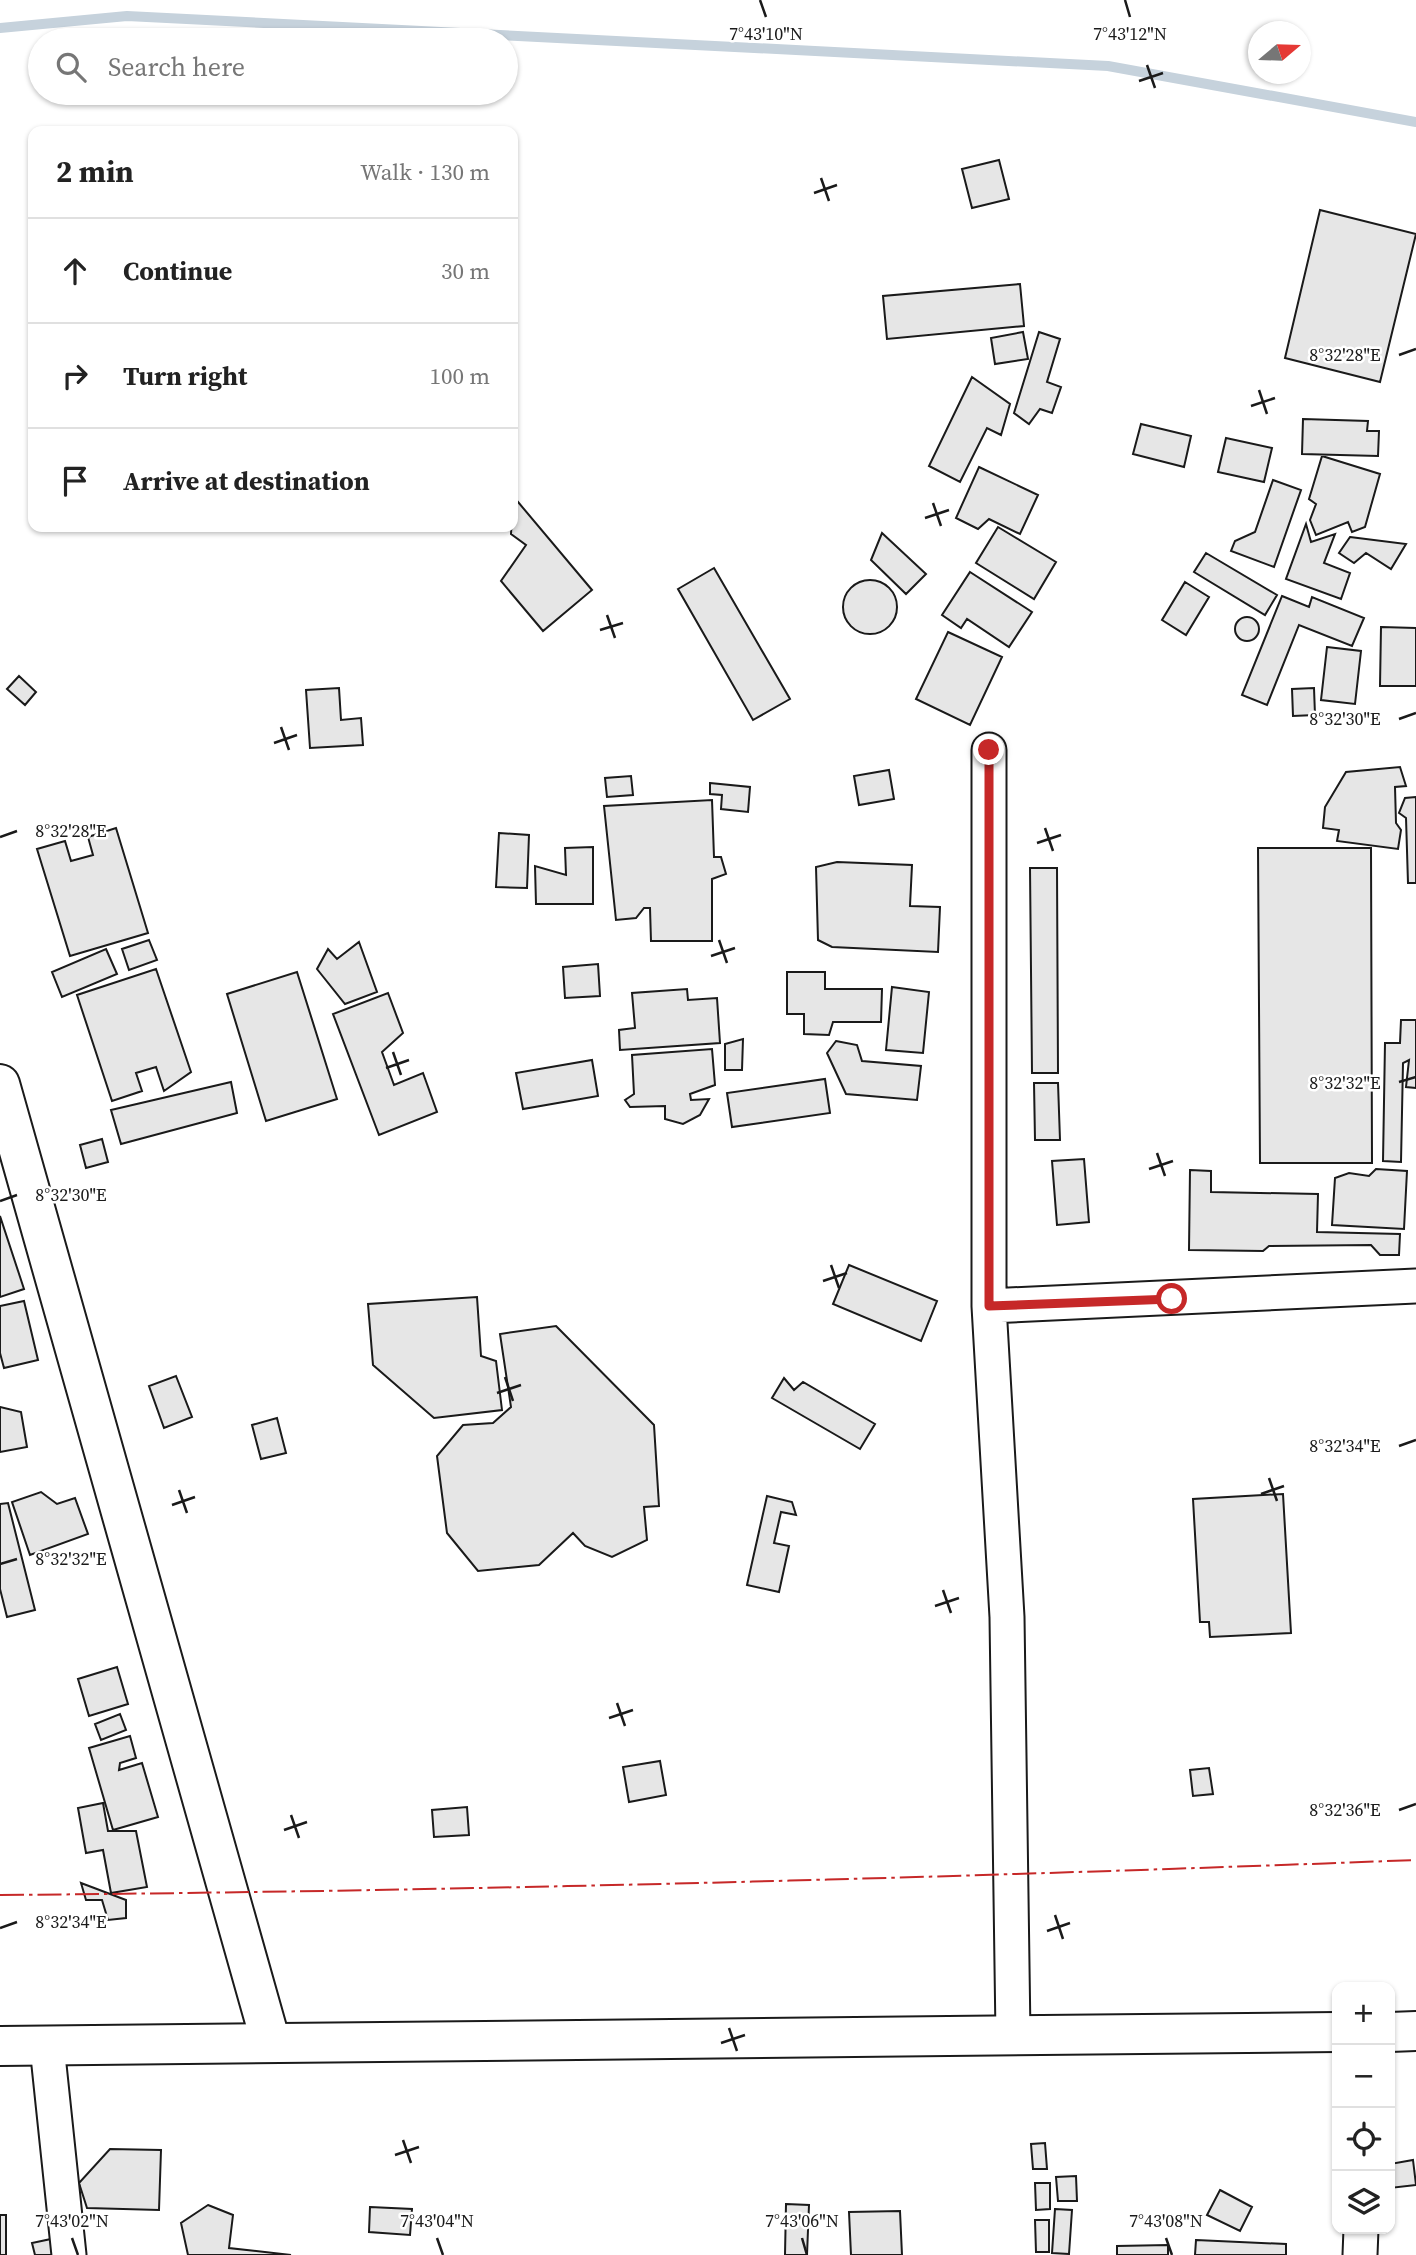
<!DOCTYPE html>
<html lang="en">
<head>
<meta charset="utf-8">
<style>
	:root { --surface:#fff; --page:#f2f2f2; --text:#222; --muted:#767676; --line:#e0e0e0 }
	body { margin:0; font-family:"Source Serif 4",serif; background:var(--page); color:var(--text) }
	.controls { position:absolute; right:21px; bottom:21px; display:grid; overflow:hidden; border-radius:14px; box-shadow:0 2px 5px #0004 }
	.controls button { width:63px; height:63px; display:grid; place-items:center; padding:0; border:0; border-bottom:2px solid var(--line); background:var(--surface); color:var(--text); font:35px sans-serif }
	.compass { position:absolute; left:1248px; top:21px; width:63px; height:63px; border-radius:50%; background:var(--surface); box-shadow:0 2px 5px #0004; rotate:71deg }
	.stop { position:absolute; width:21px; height:21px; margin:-16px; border:5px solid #c62828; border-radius:50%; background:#fff }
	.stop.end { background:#c62828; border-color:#fff; box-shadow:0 2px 7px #0008 }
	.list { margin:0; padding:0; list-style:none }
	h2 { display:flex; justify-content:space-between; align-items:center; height:91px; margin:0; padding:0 28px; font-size:30px }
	h2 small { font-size:23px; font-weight:400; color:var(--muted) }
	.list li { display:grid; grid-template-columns:46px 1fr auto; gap:21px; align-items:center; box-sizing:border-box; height:105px; padding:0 28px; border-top:2px solid var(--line) }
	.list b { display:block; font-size:26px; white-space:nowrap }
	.list em { font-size:23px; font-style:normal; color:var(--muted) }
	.icon { flex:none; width:38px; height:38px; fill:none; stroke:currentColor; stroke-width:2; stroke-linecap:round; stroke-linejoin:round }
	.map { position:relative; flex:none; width:1416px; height:2255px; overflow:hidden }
	.search { position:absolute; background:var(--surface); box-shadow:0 2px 5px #0004; left:28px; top:28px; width:490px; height:77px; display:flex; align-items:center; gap:18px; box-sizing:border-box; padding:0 24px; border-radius:38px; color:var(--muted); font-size:26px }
	.panel { position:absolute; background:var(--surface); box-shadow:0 2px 5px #0004; left:28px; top:126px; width:490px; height:406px; border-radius:14px }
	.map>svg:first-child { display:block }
</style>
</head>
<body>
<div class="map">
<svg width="1416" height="2255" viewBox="0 0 1416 2255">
	<rect width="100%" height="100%" fill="#fff"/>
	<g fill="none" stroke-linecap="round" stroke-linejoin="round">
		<path stroke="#c6d2dc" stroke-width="10" d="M0,28l127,-12 981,50 308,56"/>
	</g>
	<path fill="#e6e6e6" stroke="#1a1a1a" stroke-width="2" d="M999,160l10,39 -37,9 -10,-39z
		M1320,210l96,24 -36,148 -95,-24z
		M1020,284l4,42 -137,13 -4,-43z
		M1023,332l5,27 -33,5 -4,-26z
		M1039,332l21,7 -13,43 14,5 -9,26 -12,-4 -11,15 -15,-11z
		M972,377l38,27 -9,31 -14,-7 -27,54 -31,-16z
		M1303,419l65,2 -1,10h12l-1,25 -76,-2z
		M1141,424l50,12 -7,31 -51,-13z
		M1226,438l46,10 -8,34 -46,-10z
		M1322,456l58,18 -15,53 -13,5 -4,-10 -32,13 -6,-15 6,-16 -7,-5z
		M979,467l59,28 -18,39 -31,-15 -11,10 -22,-11z
		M1273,480l28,10 -27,77 -43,-16 4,-10 20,-9z
		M513,496l79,94 -49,41 -42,-50 25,-36 -15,-11z
		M1306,524l5,18 24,-8 -11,29 26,10 -9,26 -55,-20z
		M998,527l58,35 -22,37 -58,-36z
		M882,533l44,41 -20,20 -35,-34z
		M1350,537l56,7 -15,25 -25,-16 -12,10 -15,-10z
		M1206,553l71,42 -12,20 -71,-43z
		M714,568l76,131 -37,21 -75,-131z
		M970,572l62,40 -23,35 -42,-28 -6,9 -19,-13z
		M843 607a27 27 0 1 1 54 0a27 27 0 1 1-54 0Z
		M1185,582l24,15 -23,38 -24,-15z
		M1282,596l27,11 3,-10 52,21 -12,28 -53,-21 -32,80 -25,-10z
		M1235 629a12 12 0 1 1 24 0a12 12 0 1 1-24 0Z
		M1381,627l35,1v58h-36z
		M948,632l54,25 -32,68 -54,-26z
		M1327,647l34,4 -6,53 -34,-4z
		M19,676l17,16 -11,13 -18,-16z
		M339,688l2,32 20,-2 2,27 -53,3 -4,-58z
		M1314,688l1,27 -22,1 -1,-27z
		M1400,767l6,19 -11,1 1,36 5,7 -3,19 -61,-8 2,-11 -16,-2 2,-21 21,-35z
		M889,770l5,29 -35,6 -5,-29z
		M631,776l2,19 -26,2 -2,-19z
		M710,783l40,4 -2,25 -27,-3 1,-14 -12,-1z
		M1416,797v86h-8l-2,-65 -7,-5 6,-15z
		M712,800l2,57h7l5,17 -14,5v62h-61l-1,-33h-6l-8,10 -20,2 -12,-114z
		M116,828l32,105 -78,23 -33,-107 28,-8 6,20 22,-6 -5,-18z
		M499,833l30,2 -2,53 -31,-1z
		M593,847v57h-57l-1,-38 31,9 -1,-27z
		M1258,848h113l1,315h-112z
		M837,862l75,3 -2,41 30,1 -2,45 -106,-5 -14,-7 -2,-73z
		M1030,868h27l1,205h-26z
		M149,940l8,20 -28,10 -7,-21z
		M359,942l18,50 -32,12 -28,-35 11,-20 9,10z
		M106,949l11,25 -55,23 -10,-25z
		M598,964l2,32 -35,2 -2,-31z
		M156,969l35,103 -27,19 -8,-24 -20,6 6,18 -30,10 -35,-106z
		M297,972l40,127 -71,22 -39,-127z
		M787,972h38v17h57l-1,33h-48l-4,13 -25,-1v-20h-17z
		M892,987l37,5 -6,61 -37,-3z
		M687,989l1,11 29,-2 3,45 -100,7 -1,-20 16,-2 -3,-35z
		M388,993l15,40 -21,19 12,33 29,-12 14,39 -58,23 -46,-121z
		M1401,1020h15v68l-10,-1 3,-27 -6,3 -2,99 -18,-1 2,-118h15z
		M743,1039l-1,31h-17v-26z
		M836,1041l21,4 5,16 59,5 -4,34 -71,-6 -19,-41z
		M712,1049l3,36 -25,9 1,6 18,-1 -9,16 -17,9 -18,-5v-13l-35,1 -5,-7 9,-6 -2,-39z
		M592,1060l6,36 -75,13 -7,-36z
		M825,1079l5,34 -98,14 -5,-34z
		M231,1082l6,31 -116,31 -10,-34z
		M1034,1083h24l2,57h-25z
		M102,1139l6,23 -22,6 -6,-23z
		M1084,1159l5,63 -32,3 -5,-64z
		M1376,1169l31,2 -3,58 -72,-4 3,-47 14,-5 20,3z
		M1190,1170l21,1v21l107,2 -1,38 83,2 -1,21h-19l-9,-10 -102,1 -6,5 -74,-1z
		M0,1216l24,73 -24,8z
		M849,1265l88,36 -16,40 -88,-37z
		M477,1297l4,59 15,5 6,49 -68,8 -61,-53 -5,-61z
		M24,1301l14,59 -34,8 -4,-15v-47z
		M556,1326l98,99 5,81 -15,1 3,33 -35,17 -27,-11 -12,-13 -34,32 -61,6 -31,-38 -10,-77 26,-31 30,-2 18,-16 -11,-73z
		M176,1376l16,41 -28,11 -15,-42z
		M784,1378l10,12 9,-8 72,42 -15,25 -88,-51z
		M0,1407l21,5 6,35 -27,5z
		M277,1418l9,35 -25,6 -9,-34z
		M41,1492l16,12 18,-6 13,36 -58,21 -18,-53z
		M1283,1494l8,139 -81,4 -1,-15h-9l-7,-123z
		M767,1496l25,6 4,13 -15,-3 -7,31 15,3 -10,46 -32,-7z
		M8,1503l27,107 -28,7 -7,-28v-85z
		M117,1667l11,37 -39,12 -11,-37z
		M120,1714l6,16 -25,10 -6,-16z
		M130,1736l6,22 -16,5 -1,7 23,-7 16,54 -45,13 -24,-82z
		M660,1761l6,34 -37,7 -6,-35z
		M1209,1768l4,26 -20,2 -3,-26z
		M103,1803l5,28h28l11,56 -36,6 -8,-43 -17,3 -8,-45z
		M467,1807l2,28 -35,2 -2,-27z
		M81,1883l45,17v18l-18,2 -6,-20h-16z
		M1045,2143l2,26h-14l-2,-25z
		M110,2149l51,1 -2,60 -72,-2 -8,-25z
		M1413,2160l3,25 -26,3v-24z
		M1076,2176l1,25h-19l-2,-24z
		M1035,2183h15v26l-14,1z
		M1220,2190l32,17 -12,24 -33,-16z
		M786,2204l23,1 -2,50h-22z
		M208,2205l25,10 -4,33 62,7h-103l-7,-32z
		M370,2207l42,2 -2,26 -41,-3z
		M1055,2209l17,1 -3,44 -17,-1z
		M900,2211l2,44h-51l-2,-43z
		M0,2215h6v40h-6z
		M1035,2220h14v32h-13z
		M51,2239l4,16h-20l-3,-12z
		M1196,2240l90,4v11h-91z
		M1168,2245v10h-51v-9z"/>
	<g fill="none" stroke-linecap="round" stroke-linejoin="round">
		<defs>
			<path id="street" d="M989,750v556l18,311 6,418
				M989,1306l427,-20
				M47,2046l22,209
				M1360,2255l1,-26"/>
			<path id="secondary" d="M0,1084l271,959"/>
			<path id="highway" d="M1390,2032l26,-1
				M0,2046l1337,-14"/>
		</defs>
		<use href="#street" stroke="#1a1a1a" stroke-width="37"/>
		<use href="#secondary" stroke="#1a1a1a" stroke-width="42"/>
		<use href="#highway" stroke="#1a1a1a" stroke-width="42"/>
		<use href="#street" stroke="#fff" stroke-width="33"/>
		<use href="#secondary" stroke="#fff" stroke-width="38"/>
		<use href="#highway" stroke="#fff" stroke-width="38"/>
		<path stroke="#c62828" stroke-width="2" stroke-dasharray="24 5 3.5 5" stroke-linecap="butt" d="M0,1895c472,-4 944,-17 1416,-35"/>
	</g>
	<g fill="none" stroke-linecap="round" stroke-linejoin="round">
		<path stroke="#c62828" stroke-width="9" d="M989,750v556l183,-7"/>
	</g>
	<path fill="none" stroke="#1a1a1a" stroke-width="2.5" d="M760,0l6,17M1125,0l5,17M1147,65l8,23M1139,81l24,-8M821,178l8,23M814,193l23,-8M1399,355l17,-6M1259,390l8,24M1251,406l24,-8M933,503l8,23M925,518l24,-8M607,615l8,23M600,630l23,-7M1399,719l17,-6M281,727l8,23M274,743l23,-8M1045,828l8,23M0,837l17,-6M1037,843l24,-8M719,940l8,23M711,956l24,-8M393,1052l8,23M386,1068l23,-8M1399,1082l17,-5M1157,1153l8,23M1149,1169l24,-8M0,1201l17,-6M831,1265l8,23M823,1281l24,-8M505,1377l8,24M497,1393l24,-8M1399,1446l17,-6M1269,1478l8,23M179,1490l8,23M1261,1494l23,-8M172,1505l23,-8M0,1564l17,-5M943,1590l8,23M935,1606l24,-8M617,1703l8,23M609,1718l24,-8M1399,1810l17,-6M291,1815l8,23M284,1830l23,-8M1055,1915l8,24M0,1928l17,-6M1047,1931l23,-8M729,2028l8,23M721,2043l24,-8M403,2140l8,23M395,2155l24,-8M72,2238l6,17M437,2238l6,17M802,2238l5,17M1166,2238l6,17"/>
	<g font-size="18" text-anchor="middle" fill="#1a1a1a" stroke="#fff" stroke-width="5" stroke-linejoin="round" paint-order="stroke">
		<text x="766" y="40">7°43'10"N</text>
		<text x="1130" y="40">7°43'12"N</text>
		<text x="1345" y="361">8°32'28"E</text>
		<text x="1345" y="725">8°32'30"E</text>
		<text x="71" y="837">8°32'28"E</text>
		<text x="1345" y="1089">8°32'32"E</text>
		<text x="71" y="1201">8°32'30"E</text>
		<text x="1345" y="1452">8°32'34"E</text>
		<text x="71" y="1565">8°32'32"E</text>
		<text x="1345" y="1816">8°32'36"E</text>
		<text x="71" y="1928">8°32'34"E</text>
		<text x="72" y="2227">7°43'02"N</text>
		<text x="437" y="2227">7°43'04"N</text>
		<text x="802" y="2227">7°43'06"N</text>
		<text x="1166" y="2227">7°43'08"N</text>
	</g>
</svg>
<div class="controls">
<button>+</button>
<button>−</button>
<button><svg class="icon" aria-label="locate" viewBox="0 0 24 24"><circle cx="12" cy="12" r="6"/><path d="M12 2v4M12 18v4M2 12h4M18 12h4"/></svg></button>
<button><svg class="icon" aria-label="layers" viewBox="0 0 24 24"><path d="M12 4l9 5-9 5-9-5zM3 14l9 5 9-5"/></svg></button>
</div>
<svg class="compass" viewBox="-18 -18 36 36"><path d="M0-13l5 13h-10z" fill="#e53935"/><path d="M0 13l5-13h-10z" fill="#767676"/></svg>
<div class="stop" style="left:1172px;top:1299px"></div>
<div class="stop end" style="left:989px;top:750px"></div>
<div class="search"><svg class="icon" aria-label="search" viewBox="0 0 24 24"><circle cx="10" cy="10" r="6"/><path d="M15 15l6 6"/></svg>Search here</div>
<section class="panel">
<h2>2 min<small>Walk · 130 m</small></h2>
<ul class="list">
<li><svg class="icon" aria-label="ahead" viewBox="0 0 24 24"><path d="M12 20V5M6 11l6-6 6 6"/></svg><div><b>Continue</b></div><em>30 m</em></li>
<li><svg class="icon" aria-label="right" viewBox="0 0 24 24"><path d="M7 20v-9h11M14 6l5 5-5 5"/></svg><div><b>Turn right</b></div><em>100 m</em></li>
<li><svg class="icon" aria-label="arrive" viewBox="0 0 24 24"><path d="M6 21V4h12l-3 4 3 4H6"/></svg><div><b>Arrive at destination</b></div></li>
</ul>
</section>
</div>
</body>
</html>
